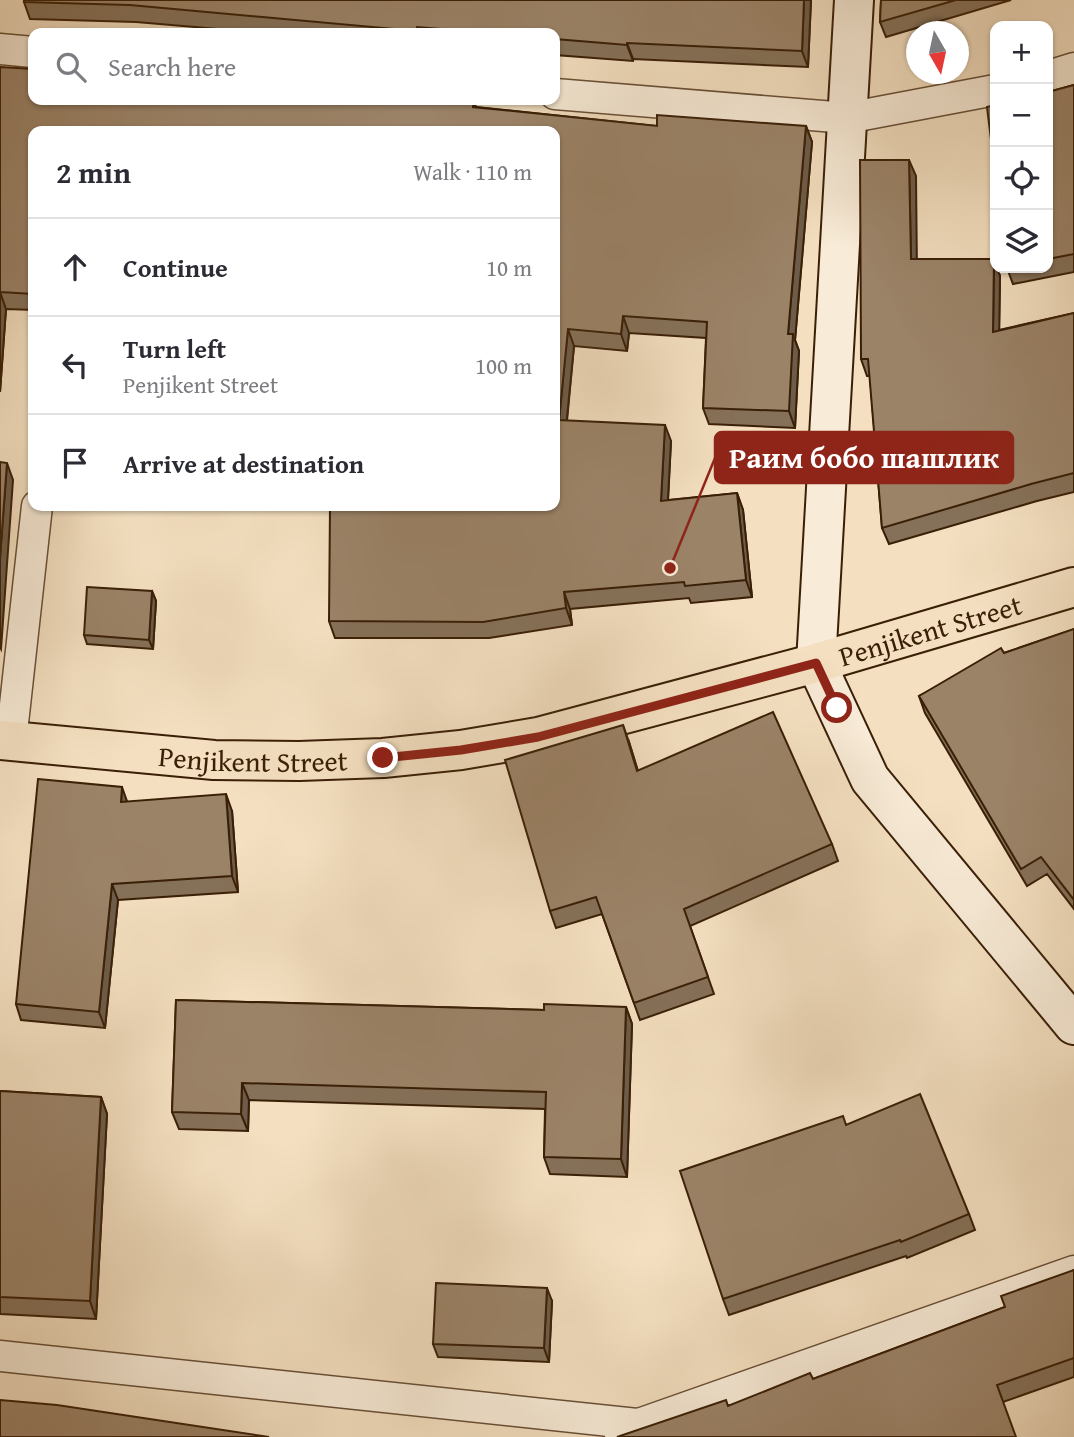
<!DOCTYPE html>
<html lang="en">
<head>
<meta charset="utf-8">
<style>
	:root { --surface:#fff; --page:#f2f2f3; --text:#2b2b33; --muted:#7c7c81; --line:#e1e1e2 }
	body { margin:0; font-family:"Gentium Book Plus",serif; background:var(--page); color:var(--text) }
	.controls { position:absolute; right:21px; top:21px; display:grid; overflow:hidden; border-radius:14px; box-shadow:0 2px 5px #0004 }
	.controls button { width:63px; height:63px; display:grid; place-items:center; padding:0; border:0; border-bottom:2px solid var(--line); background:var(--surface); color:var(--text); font:35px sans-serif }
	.compass { position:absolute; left:906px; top:21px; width:63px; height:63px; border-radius:50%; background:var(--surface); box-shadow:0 2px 5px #0004; rotate:171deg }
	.stop { position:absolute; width:21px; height:21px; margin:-16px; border:5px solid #8f2418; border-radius:50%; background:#fff }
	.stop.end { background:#8f2418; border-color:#fff; box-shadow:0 2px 7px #0008 }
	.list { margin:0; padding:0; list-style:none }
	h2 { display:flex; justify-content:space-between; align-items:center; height:91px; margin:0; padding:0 28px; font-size:30px }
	h2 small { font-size:23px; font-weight:400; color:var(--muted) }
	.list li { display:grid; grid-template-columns:46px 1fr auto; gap:21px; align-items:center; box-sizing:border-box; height:98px; padding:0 28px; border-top:2px solid var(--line) }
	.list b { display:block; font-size:26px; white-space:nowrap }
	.list p { margin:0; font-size:23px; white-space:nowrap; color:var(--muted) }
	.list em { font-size:23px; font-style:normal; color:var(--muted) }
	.icon { flex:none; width:38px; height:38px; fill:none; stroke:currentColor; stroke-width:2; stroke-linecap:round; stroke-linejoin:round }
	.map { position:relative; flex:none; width:1074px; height:1437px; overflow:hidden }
	.search { position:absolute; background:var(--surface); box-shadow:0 2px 5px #0004; left:28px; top:28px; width:532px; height:77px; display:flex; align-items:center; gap:18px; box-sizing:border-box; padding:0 24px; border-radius:14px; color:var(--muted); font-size:26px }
	.panel { position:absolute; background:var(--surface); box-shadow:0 2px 5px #0004; left:28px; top:126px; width:532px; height:385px; border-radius:14px }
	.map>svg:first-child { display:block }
</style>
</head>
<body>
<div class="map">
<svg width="1074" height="1437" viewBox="0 0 1074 1437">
	<rect width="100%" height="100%" fill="#f4e0c1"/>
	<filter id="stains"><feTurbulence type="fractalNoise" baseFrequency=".00286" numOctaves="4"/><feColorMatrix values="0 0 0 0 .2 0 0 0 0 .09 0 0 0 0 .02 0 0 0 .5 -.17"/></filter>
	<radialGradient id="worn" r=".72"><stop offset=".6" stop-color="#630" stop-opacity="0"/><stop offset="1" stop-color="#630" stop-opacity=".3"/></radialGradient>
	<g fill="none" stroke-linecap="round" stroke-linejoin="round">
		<defs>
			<path id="street" d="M0,49l33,3
				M1048,76l26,-8
				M555,94l292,24 148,-28
				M11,741l26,-235
				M0,1356l637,68
				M619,1431l455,-160"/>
			<path id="secondary" d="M854,0l-38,663 54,116 204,246"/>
			<g id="primary">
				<path id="s1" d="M0,740l214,20 85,1 84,-3 78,-8 77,-13 278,-74 258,-76"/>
			</g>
		</defs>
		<use href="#street" stroke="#684f36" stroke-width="33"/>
		<use href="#secondary" stroke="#3a1f07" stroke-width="42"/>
		<use href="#primary" stroke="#3a1f07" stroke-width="42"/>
		<use href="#street" stroke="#f8ebd7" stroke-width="30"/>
		<use href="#secondary" stroke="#f8ebd7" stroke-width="38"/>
		<use href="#primary" stroke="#f4e0c1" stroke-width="38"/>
	</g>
	<path fill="#857159" stroke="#3a1f07" stroke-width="2" d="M811,0l-3,67 -175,-8v2l-78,-6v-22h-291l-128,-11 -106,-3 -6,-17z
		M881,0h130l-125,37 -6,-15z
		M0,67l33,33 441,1 2,6 181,19h149l6,16 -17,198 4,11 -4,77 -86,-4 -6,-16 3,-70 -77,-5 -2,18 -53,-5 -7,75 104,20 -3,59 69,-7 6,17 9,87 -61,6 -2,-5 -119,11 2,16 -83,13h-154l-6,-17 142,-114 84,-1 -522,-375v179l-27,-1 -6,83z
		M1074,85v187l-61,12 -6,-16h41v-176z
		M916,176v83l81,9 3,8 -1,54 75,-17v179l-37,9 -148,43 -7,-16 -12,-152h-3l-6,-17z
		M152,591l4,10 -3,48 -66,-5 -3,-9z
		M1074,629v280l-27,-35 -20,12 -102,-173 -6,-17 85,-43z
		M629,742l9,29 194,73 6,17 -148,65 24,68 -74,26 -38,-106 -46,14 -6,-17z
		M127,802l105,9 6,81 -120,8 -13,128 -84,-8 -5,-16z
		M176,1000l368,10 82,-3 6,17 -5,153 -77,-3 -6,-17 1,-48 -296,-9 -1,31 -69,-2 -7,-17z
		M0,1091l101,6 6,17 -11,205 -96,-5z
		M846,1125l123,89 6,16 -68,28 -1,-2 -177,59 -6,-16z
		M1074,1270v107l-71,25 -275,4 85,-27 192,-72z
		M552,1301l-3,61 -111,-5 -5,-13z"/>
	<path fill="#6c5c49" stroke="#3a1f07" stroke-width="2" d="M804,0h7l-3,67 -6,-16z
		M627,43l6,16v2l-6,-16z
		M806,126l6,16 -17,198 4,11 -4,77 -6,-17 -1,-77z
		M909,160l7,16 1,99 -6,-16z
		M994,259l1,9h2l3,8 -1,73 -6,-17z
		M0,292l6,17 -6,83z
		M623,316l6,17 -2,18 -6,-17z
		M568,329l6,17 -9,91 -6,-17z
		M665,425l6,16 -4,77 -6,-17z
		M7,463l6,17 -12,169 -1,-2v-89z
		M737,493l6,17 9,87 -6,-17z
		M152,591l4,10 -3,48 -4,-9z
		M564,592l6,17 2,16 -6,-17z
		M623,725l6,17 14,46 -6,-17z
		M122,787l6,17 -7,-2z
		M226,794l6,17 6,81 -6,-16z
		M112,884l6,16 -13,128 -6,-16z
		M626,1007l6,17 -5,153 -6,-18z
		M242,1083l7,17 -1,31 -7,-17z
		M101,1097l6,17 -11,205 -6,-18z
		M547,1288l5,13 -3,61 -5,-14z"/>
	<path fill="#9b8368" stroke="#3a1f07" stroke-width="2" d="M24,0h780l-2,51 -175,-8v2l-72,-6v-6h-64l-74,-6 -1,4 -286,-26 -106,-3z
		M881,0h75l-76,22z
		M0,67l33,2v31h429l12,1 -1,6 184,19v-11l149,11 -18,208h5l-4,77 -86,-3 4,-86 -84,-6 -2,18 -53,-5 -9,91 106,5 -4,76 76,-8 9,87 -61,6 -1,-4 -120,10 2,16 -83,14 -154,-1 1,-115h138l3,1 84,-1v-375h-522v163l-33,-2v4z
		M1074,85v169l-26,5v-167z
		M995,105v67l-8,-65z
		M860,160h49l2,99h83l-1,73 81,-19v160l-43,11 -149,44 -14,-169h-7z
		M0,462l7,1 -7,95z
		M87,587l65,4 -3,49 -65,-5z
		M1074,629v271l-33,-43 -20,12 -102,-173 82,-48 3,5z
		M773,712l59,132 -148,65 24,68 -74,26 -38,-106 -46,14 -45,-151 118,-35 14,46z
		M38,779l84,8 -1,15 105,-8 6,82 -120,8 -13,128 -83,-8z
		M176,1000l368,10v-6l82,3 -5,152 -77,-2 2,-65 -304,-9 -1,31 -69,-2z
		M0,1091l101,6 -11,204 -90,-4z
		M920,1094l49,120 -68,28 -1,-2 -177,59 -43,-128 163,-55 3,9z
		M1074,1270v88l-77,27 19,52h-399l109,-37 2,6 82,-33 3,6 192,-72 -4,-11z
		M436,1283l111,5 -3,60 -111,-4z
		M0,1400l57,5 212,32h-269z"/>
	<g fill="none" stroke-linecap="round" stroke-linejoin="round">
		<path stroke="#8f2418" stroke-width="9" d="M383,758l78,-8 77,-13 278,-74 21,45"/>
	</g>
	<g text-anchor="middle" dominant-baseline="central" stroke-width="5" stroke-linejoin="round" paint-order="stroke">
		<g font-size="28" fill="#3a1f07" stroke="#f8ebd7">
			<text stroke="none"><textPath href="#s1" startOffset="947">Penjikent Street</textPath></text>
			<text stroke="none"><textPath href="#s1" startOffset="254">Penjikent Street</textPath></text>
		</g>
	</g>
	<path fill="none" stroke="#8f2418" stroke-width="2.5" d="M670 568L715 458"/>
	<circle fill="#8f2418" stroke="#f8ebd7" stroke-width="2.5" cx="670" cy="568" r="7"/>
	<rect fill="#8f2418" stroke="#8f2418" stroke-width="2.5" x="715" y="432" width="298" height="51" rx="7"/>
	<g font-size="30" text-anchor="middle" font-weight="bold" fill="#fff">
		<text x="864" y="468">Раим бобо шашлик</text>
	</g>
	<rect width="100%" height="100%" filter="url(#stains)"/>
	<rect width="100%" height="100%" fill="url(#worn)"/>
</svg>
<div class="controls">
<button>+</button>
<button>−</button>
<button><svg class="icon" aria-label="locate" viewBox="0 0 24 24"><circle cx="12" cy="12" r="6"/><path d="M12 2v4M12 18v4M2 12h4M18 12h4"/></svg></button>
<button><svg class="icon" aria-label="layers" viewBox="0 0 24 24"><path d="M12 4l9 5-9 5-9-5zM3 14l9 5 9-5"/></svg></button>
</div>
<svg class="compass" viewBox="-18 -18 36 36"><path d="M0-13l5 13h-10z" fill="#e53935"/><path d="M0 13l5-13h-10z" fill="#7c7c81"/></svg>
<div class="stop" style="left:837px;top:708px"></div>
<div class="stop end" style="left:383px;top:758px"></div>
<div class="search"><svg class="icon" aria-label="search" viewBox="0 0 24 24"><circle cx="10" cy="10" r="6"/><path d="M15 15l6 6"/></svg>Search here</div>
<section class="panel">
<h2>2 min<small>Walk · 110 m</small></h2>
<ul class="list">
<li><svg class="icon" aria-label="ahead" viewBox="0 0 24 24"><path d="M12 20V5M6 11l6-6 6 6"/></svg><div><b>Continue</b></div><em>10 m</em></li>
<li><svg class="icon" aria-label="left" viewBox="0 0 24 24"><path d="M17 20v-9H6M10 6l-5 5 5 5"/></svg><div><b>Turn left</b><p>Penjikent Street</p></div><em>100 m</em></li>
<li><svg class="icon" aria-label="arrive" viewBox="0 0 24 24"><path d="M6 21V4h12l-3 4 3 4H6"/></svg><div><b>Arrive at destination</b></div></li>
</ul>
</section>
</div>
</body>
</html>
